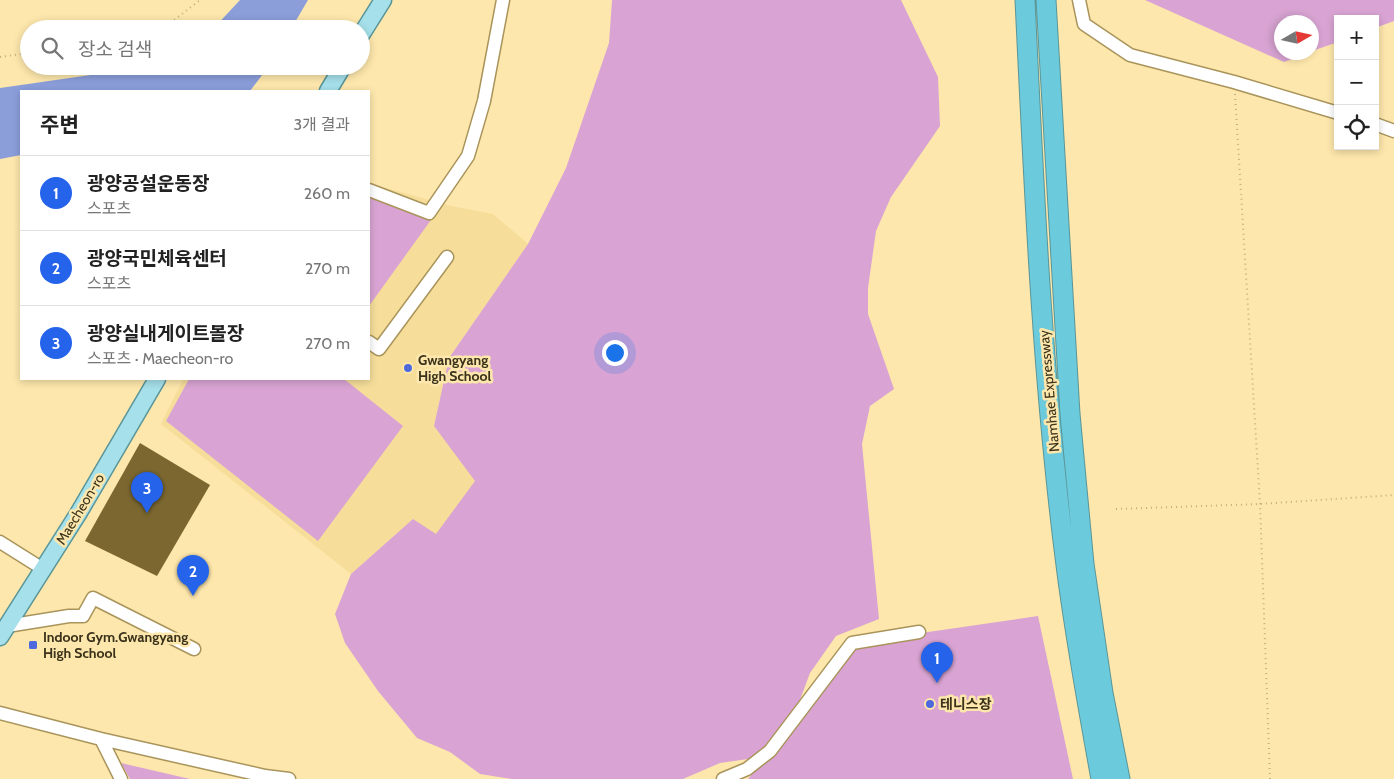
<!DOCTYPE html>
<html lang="ko">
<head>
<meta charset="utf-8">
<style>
	:root { --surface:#fff; --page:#f2f2f2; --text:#222; --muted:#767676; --line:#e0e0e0; --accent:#2563eb }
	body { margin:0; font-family:Cabin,"Noto Sans KR",sans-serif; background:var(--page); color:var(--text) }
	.controls { position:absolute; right:15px; top:15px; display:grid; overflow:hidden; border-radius:0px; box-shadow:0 2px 8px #0003 }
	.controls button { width:45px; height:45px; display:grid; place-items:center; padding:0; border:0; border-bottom:1px solid var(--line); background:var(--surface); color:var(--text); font:25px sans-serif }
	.compass { position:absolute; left:1274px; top:15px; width:45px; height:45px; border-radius:50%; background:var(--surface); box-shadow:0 2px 8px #0003; rotate:81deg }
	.you { position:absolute; left:614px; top:352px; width:18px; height:18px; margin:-12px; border:4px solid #fff; border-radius:50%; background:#1a73e8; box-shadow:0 0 0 8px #1a73e833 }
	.badge { display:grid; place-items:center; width:32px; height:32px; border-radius:50%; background:var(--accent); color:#fff; font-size:16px; font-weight:700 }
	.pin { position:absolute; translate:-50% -41px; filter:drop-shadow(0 1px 2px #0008) }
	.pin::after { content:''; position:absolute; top:26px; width:18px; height:15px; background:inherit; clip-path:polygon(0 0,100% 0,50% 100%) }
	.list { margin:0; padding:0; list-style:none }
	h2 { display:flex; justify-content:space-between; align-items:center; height:65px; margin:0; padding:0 20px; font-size:21px }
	h2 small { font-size:16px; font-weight:400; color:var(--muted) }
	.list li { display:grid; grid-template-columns:32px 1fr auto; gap:15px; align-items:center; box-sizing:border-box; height:75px; padding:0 20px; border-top:1px solid var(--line) }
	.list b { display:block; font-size:19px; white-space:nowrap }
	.list p { margin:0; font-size:16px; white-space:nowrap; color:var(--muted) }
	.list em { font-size:16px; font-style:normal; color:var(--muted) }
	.icon { flex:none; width:28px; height:28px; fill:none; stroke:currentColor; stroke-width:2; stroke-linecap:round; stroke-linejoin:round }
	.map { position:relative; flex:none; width:1394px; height:779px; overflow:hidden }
	.search { position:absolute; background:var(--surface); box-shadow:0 2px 8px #0003; left:20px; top:20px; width:350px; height:55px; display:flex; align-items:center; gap:12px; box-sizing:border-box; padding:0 18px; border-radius:28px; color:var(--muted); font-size:19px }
	.panel { position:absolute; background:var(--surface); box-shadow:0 2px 8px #0003; left:20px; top:90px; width:350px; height:290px; border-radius:0px }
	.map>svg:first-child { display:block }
</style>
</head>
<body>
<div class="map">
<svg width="1394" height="779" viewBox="0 0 1394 779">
	<rect width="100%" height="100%" fill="#fde7ac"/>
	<path fill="#f6de9a" d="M369,183l82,23 42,8 35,30 -79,114 -15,68 42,55 -40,54 -23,-16 -62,55 -190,-150 22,-45h186z"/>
	<path fill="#d9a4d3" d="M612,0h289l37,77 2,49 -49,71 -15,34 -8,57v26l26,75 -24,17 -8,38 17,175 -43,17 -26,37 -18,48 60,-78 186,-27 35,163h-325l35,-45 -21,23 -42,6 -37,16h-171l-32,-5 -30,-22 -33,-14 -39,-47 -33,-48 -10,-29 16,-40 62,-55 23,15 39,-53 -41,-55 15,-68 79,-114 38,-76 43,-125z
		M1145,0h249v21l-19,7v-9h-37v23l-26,9v-29h-30v30l27,1 -25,9z
		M369,186l67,27 -67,93z
		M189,379h155l59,47 -85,115 -152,-120z
		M121,763l69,16h-60z"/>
	<path fill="#8b9eda" d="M240,0h68l-17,29h-78z
		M153,66h116l-19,25h-229v64l-21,4v-71z"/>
	<path fill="#7b672f" d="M140,443l70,42 -53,91 -72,-35z"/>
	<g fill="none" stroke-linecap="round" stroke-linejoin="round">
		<defs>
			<path id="minor" d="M1079,0l5,24 46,31 104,27 104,31
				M1375,124l19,7
				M369,190l60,23 39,-57 16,-55 19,-101
				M369,342l10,7 68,-92
				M0,542l43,27
				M7,626l62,-10h14l10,-18 101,51
				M0,713l101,26 164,37 24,3
				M101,739l20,40
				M723,779l24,-10 23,-18 82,-108 67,-11"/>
			<path id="major" d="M361,35l22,-35
				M328,91l15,-25
				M0,637l78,-123 79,-135"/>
			<path id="highway" d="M1025,0c9,188 17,378 41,565 9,72 22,143 35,214
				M1046,0l24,414 14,150 19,129 17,86"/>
		</defs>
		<use href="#minor" stroke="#a9945b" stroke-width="15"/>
		<use href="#major" stroke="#5a9598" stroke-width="19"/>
		<use href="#highway" stroke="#5a9598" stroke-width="21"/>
		<path stroke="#c0af7e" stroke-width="2" stroke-dasharray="1 4" stroke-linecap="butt" d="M151,29l22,-8 27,-21
			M0,57l29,-4
			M1235,94l25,410 10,275
			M1116,509l144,-5 134,-9"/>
		<use href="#minor" stroke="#fff" stroke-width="12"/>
		<use href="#major" stroke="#a6e0ea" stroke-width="16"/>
		<use href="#highway" stroke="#6bcbdc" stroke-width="19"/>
	</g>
	<g fill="#4e68dd" stroke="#fde7ac" stroke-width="2">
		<circle cx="408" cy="368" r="5"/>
		<rect x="28" y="640" width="10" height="10" rx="2.5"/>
		<circle cx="930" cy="704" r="5"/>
	</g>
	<g text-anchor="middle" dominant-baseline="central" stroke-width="5" stroke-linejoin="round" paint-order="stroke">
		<g font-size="14" font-weight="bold" fill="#3a321a" stroke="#fde7ac" text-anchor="start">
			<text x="418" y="360">Gwangyang<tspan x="418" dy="16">High School</tspan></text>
			<text x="43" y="637">Indoor Gym.Gwangyang<tspan x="43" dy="16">High School</tspan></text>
			<text x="940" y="704">테니스장</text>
		</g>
		<g font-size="14" fill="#3a321a" stroke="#fde7ac">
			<text transform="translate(1049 391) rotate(-95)">Namhae Expressway</text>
			<text transform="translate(80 509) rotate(-59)">Maecheon-ro</text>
		</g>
	</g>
</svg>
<div class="controls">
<button>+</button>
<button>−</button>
<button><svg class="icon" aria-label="locate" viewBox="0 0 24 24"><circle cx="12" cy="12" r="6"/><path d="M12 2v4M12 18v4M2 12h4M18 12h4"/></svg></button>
</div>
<svg class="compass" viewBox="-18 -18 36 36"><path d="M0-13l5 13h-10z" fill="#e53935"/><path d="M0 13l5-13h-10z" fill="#767676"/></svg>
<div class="you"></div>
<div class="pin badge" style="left:937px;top:683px">1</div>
<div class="pin badge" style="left:193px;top:596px">2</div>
<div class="pin badge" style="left:147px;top:513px">3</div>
<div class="search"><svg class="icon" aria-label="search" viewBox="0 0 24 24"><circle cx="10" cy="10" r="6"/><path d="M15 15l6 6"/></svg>장소 검색</div>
<section class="panel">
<h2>주변<small>3개 결과</small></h2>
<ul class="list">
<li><span class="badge">1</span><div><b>광양공설운동장</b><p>스포츠</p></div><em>260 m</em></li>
<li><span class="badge">2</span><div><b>광양국민체육센터</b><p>스포츠</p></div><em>270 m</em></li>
<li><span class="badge">3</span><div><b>광양실내게이트볼장</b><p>스포츠 · Maecheon-ro</p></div><em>270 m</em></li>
</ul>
</section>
</div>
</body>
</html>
